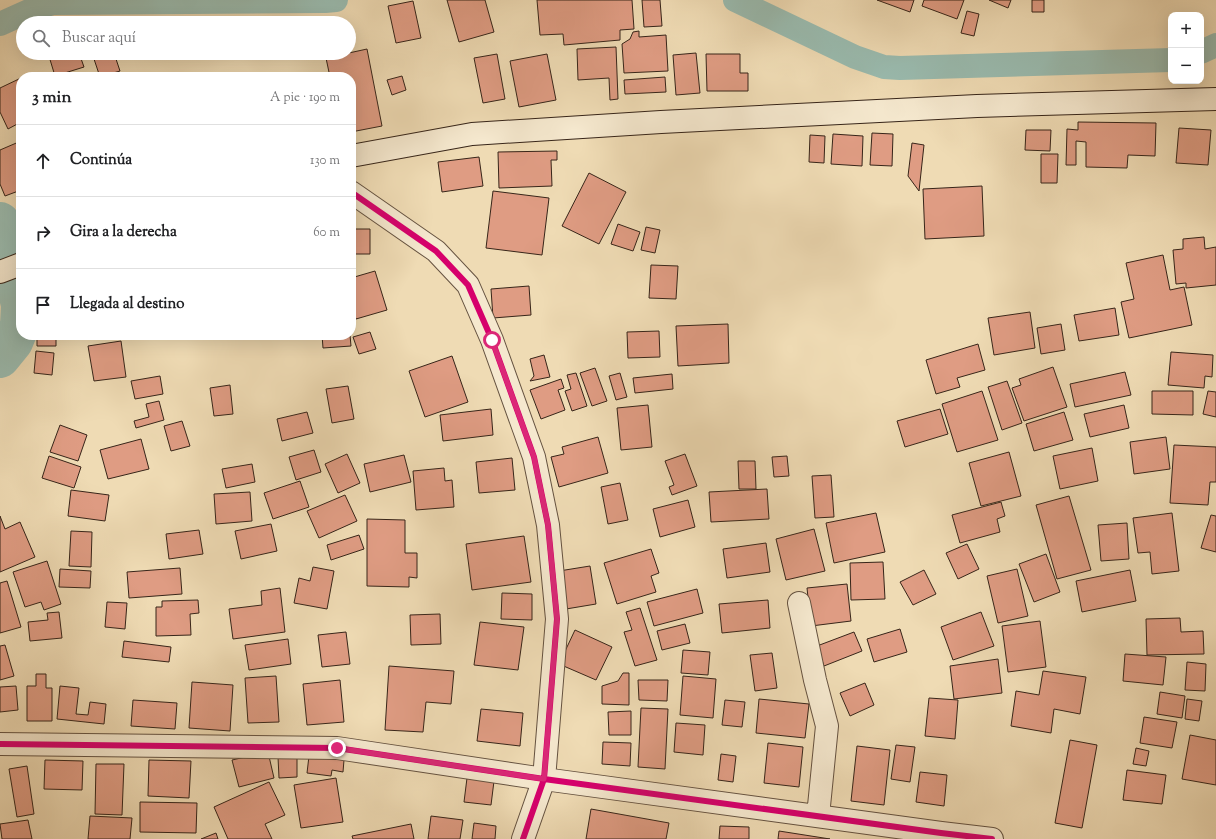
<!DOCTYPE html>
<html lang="es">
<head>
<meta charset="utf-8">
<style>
	:root { --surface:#fff; --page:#f2f2f2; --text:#202124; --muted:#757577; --line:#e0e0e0 }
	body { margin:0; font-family:"Sorts Mill Goudy",serif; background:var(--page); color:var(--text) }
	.controls { position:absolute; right:12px; top:12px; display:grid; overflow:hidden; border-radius:8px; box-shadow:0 4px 16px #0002 }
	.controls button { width:36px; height:36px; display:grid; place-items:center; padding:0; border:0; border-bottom:1px solid var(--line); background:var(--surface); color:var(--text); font:20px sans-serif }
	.stop { position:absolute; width:12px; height:12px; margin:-9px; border:3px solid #db2777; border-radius:50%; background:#fff }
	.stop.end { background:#db2777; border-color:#fff; box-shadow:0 1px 4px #0008 }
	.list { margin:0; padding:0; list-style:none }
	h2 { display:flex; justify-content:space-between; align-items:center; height:52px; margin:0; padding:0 16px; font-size:17px }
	h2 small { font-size:13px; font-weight:400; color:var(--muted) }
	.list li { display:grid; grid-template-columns:26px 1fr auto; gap:12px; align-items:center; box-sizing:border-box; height:72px; padding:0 16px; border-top:1px solid var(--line) }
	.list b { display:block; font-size:15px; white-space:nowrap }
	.list em { font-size:13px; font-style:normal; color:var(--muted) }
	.icon { flex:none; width:22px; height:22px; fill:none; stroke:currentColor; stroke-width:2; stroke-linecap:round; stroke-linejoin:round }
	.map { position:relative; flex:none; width:1216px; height:839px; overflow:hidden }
	.search { position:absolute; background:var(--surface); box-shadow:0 4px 16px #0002; left:16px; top:16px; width:340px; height:44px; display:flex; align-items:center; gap:10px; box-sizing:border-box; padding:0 14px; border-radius:22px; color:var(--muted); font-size:15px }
	.panel { position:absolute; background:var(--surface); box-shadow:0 4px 16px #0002; left:16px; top:72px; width:340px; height:268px; border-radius:16px }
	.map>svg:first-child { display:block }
</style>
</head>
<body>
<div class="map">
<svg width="1216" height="839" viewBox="0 0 1216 839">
	<rect width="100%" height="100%" fill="#efdbb4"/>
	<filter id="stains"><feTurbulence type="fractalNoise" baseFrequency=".005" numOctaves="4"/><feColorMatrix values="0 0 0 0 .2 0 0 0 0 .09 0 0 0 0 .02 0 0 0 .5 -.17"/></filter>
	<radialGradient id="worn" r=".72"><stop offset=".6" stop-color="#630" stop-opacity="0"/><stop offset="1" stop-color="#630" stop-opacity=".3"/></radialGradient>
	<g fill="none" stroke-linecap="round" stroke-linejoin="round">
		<path stroke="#9abbaf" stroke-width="24" d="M735,0l120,57 29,10 16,1 271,-8
			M0,24l31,-14 21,-7 273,-2 11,-1
			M1201,52l15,-7"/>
		<path stroke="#9abbaf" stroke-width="40" d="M0,222l5,14 16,69 -1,20 -7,17 -13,16"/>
	</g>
	<path fill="#df9c83" stroke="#372519" d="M447,0h38l9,32 -35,10z
		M537,0h95l2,29 -14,1v10l-56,5 -1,-11 -23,1z
		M642,0h18l2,26 -18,1z
		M877,0h37l-4,12z
		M924,0h40l-7,19 -35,-13z
		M989,0h22l-3,8z
		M1032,0h12v12h-12z
		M413,1l8,37 -25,5 -8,-37z
		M967,11l12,3 -5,22 -13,-3z
		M639,31v6l27,-2 2,36 -44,2 -2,-29 8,-5 3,-7z
		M616,47l2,52 -8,1 -1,-22 -31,2 -1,-31z
		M367,49l15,77 -31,6v-55h-21l-4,-19z
		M48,53h31l5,14 -29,9z
		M114,53l6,18 -20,6 -6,-18z
		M120,53h26v2z
		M155,53h33l-1,5z
		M696,53l4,40 -24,2 -3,-40z
		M497,54l8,45 -22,4 -9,-45z
		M547,54l9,46 -37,7 -9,-46z
		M706,54h34v19h8v18h-41z
		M402,76l4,14 -14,5 -5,-15z
		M665,77l1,15 -41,2 -1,-14z
		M21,78v44l-13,7 -8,-17v-24z
		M1078,122l78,1 -1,33 -27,-1 -1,13 -41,-1v-25l-10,-1v24h-10l1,-36 11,1z
		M1179,128l32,2 -3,35 -32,-2z
		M1026,130h25l-1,21 -25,-1z
		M872,133l21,1 -1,32 -22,-1z
		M833,134l30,2 -1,30 -31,-2z
		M810,135l15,1 -1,27 -15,-1z
		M21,141v49l-16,6 -5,-12v-34z
		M912,143l12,2 -5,46 -11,-15z
		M557,151v9h-6l1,26 -53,2 -1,-36z
		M1041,154h17l-1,29h-16z
		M479,157l4,29 -41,6 -4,-30z
		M589,173l37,19 -27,52 -37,-18z
		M982,186l2,50 -59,3 -2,-50z
		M493,191l56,7 -7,57 -56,-7z
		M618,224l22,8 -7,19 -22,-7z
		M646,227l14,3 -5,23 -14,-3z
		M351,229h19v25h-19z
		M1204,237l1,12 11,-2v38l-30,3v-5l-10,1 -3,-34 10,-1v-10z
		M1163,255l7,35 14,-3 8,38 -63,13 -8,-36 13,-3 -8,-36z
		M651,265l27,1 -2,33 -27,-1z
		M375,271l12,39 -31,9 -5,-16v-25z
		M529,286l2,29 -38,3 -2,-29z
		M1115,308l4,27 -40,6 -5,-26z
		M1030,312l5,36 -41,7 -6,-37z
		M728,324l1,39 -51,3 -2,-40z
		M1061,324l4,26 -24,4 -4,-26z
		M659,331l1,26 -32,1 -1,-26z
		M370,332l6,17 -17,5 -6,-17z
		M37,335h19v11h-19z
		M322,335h28l1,11 -28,2z
		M121,341l5,36 -32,4 -6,-35z
		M978,344l7,26 -28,8 3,9 -24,7 -10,-34z
		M36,351l18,2 -2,22 -18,-2z
		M1171,352l42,3 -1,22 -7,-1 -1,12 -36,-3z
		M544,355l6,22 -20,4 4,-5 -4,-17z
		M452,356l16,46 -43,15 -16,-46z
		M1053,367l14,40 -43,14 -12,-33 9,-3 -2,-6z
		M595,368l12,33 -15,5 -12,-33z
		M1125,372l6,23 -56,12 -5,-23z
		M576,373l11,33 -15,5 -7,-20 6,-2 -4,-14z
		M620,373l7,24 -11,3 -7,-24z
		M672,374l1,15 -38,4 -2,-15z
		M160,376l3,18 -28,5 -4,-18z
		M561,379l3,9 -6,2 7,20 -24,9 -11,-29z
		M1007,381l15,42 -20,7 -14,-43z
		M230,385l3,29 -19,2 -4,-28z
		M348,386l6,33 -22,4 -6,-34z
		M982,391l16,49 -41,12 -15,-48z
		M1152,391h41v24l-41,-1z
		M1208,391l8,1v25l-13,-3z
		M159,401l5,19 -28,8 -2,-7 15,-4 -3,-13z
		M648,405l4,42 -31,3 -4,-42z
		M1124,405l5,23 -39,9 -6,-23z
		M491,409l2,26 -50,6 -3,-26z
		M940,409l8,25 -43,13 -8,-26z
		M307,412l6,21 -31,8 -5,-22z
		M1064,412l9,28 -39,11 -8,-27z
		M182,421l8,25 -19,5 -7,-25z
		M60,425l27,10 -9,26 -28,-9z
		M598,437l10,36 -49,14 -8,-30 13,-3 -2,-7z
		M1166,437l4,32 -36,5 -4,-32z
		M141,439l8,30 -41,10 -8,-29z
		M1174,445l42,2v35h-6l-2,23 -38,-2z
		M1092,448l6,33 -38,8 -7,-33z
		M314,450l7,22 -25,8 -7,-23z
		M1009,452l12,44 -40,10 -12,-43z
		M347,454l13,29 -22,10 -13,-29z
		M685,454l12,32 -25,9 -3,-8 5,-2 -9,-24z
		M404,455l7,27 -41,10 -6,-28z
		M49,456l32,11 -7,21 -32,-10z
		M787,456l2,20 -15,1 -2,-20z
		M512,458l3,32 -36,3 -3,-31z
		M738,461h17l1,28h-17z
		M252,464l3,18 -29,6 -4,-19z
		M444,468l1,13 7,-1 2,27 -38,3 -3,-39z
		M831,475l3,42 -19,1 -3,-42z
		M300,481l9,26 -36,12 -9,-26z
		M620,483l8,37 -20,4 -7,-37z
		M767,489l2,30 -58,3 -2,-30z
		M71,490l38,5 -4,26 -37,-5z
		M250,492l2,29 -36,3 -2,-30z
		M345,495l12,26 -38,17 -12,-27z
		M1069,496l22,74 -34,9 -21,-74z
		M688,500l7,27 -35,10 -7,-28z
		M1001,502l4,14 -8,3 3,13 -40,11 -8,-28z
		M876,513l9,39 -51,11 -8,-40z
		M1172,513l7,58 -27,3 -2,-22 -12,1 -5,-35z
		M1211,515l5,1v36l-15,-4z
		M0,516l5,13 15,-7 15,35 -35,15z
		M367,519l38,1v33h12v25l-8,-1v10l-42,-1z
		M1127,523l2,36 -28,2 -3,-36z
		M271,524l6,27 -36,8 -6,-28z
		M814,529l11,42 -39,9 -10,-41z
		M199,530l4,24 -34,5 -3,-25z
		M71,531l21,1 -1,35 -22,-1z
		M359,535l5,14 -33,11 -4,-15z
		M524,536l7,46 -59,8 -6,-46z
		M766,543l4,29 -43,6 -4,-29z
		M967,544l12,25 -21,10 -12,-26z
		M651,549l8,24 -8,3 5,16 -39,12 -13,-41z
		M1046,554l14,38 -26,10 -15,-38z
		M47,561l14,43 -17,6 -3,-8 -16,5 -12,-35z
		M883,562l2,37 -34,1 -1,-37z
		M590,566l6,38 -30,5 -7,-38z
		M313,567l21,4 -7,38 -33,-6 5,-25 11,3z
		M180,568l2,26 -53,4 -2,-26z
		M60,569l31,2 -1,17 -31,-1z
		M1017,569l11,47 -30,7 -11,-47z
		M924,570l12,24 -23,11 -13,-23z
		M1130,570l6,31 -54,11 -6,-31z
		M7,581l14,46 -21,6v-50z
		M847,584l4,37 -40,5 -4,-38z
		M280,588l5,44 -52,7 -4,-30 33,-4 -1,-14z
		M697,589l6,24 -49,13 -7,-24z
		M502,593l30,1v26l-31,-1z
		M198,600l1,13 -9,1 1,21 -35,1v-29h6v-6z
		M768,600l2,28 -48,5 -3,-29z
		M107,602l20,1 -2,26 -20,-2z
		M640,608l17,52 -22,6 -11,-34 8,-2 -6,-18z
		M59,612l3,26 -32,3 -2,-19 20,-2 -1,-7z
		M981,612l13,34 -41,14 -12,-33z
		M440,614l1,30 -30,1 -1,-30z
		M1180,618l1,14 22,-1 1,23 -57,1 -1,-36z
		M1040,621l6,46 -38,5 -6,-46z
		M480,622l44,5 -6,43 -44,-5z
		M685,624l5,19 -28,7 -5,-19z
		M900,629l7,23 -33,10 -7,-23z
		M575,630l37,17 -16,33 -37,-16z
		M346,632l4,32 -28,3 -4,-32z
		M854,632l8,19 -38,15 -7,-20z
		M288,639l3,25 -42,6 -4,-25z
		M124,641l47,6 -2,15 -47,-5z
		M5,645l9,31 -14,4v-34z
		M683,650l27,2 -2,23 -27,-2z
		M772,653l5,35 -22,3 -5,-36z
		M1125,654l41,3 -3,28 -40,-4z
		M998,659l4,34 -48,6 -4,-33z
		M1187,662l19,2 -1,27 -20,-1z
		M389,666l65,5 -3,33 -25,-2 -3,30 -38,-2z
		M1043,671l43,6 -6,37 -26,-5 -3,24 -40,-7 5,-35 23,4z
		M623,673h6v32l-27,-1v-18l16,-5z
		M36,674h10v14h6v33h-25v-35h9z
		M276,676l3,46 -31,1 -3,-45z
		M683,676l33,3 -3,39 -33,-3z
		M340,680l4,42 -37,3 -4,-41z
		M638,680h30l-1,21 -28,-1z
		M192,682l41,3 -3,46 -41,-3z
		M865,683l9,22 -24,11 -10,-23z
		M16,686l2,24 -18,2v-25z
		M60,686l19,2 -3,26 12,1 2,-13 16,2 -2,20 -47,-5z
		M1160,692l25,4 -3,22 -25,-4z
		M929,698l29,2 -3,39 -30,-3z
		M759,699l50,5 -4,34 -49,-5z
		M1187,699l15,2 -3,20 -14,-2z
		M133,700l44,3 -2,26 -44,-3z
		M725,700l20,2 -3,25 -20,-2z
		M641,708l27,1 -3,60 -27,-2z
		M481,709l42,4 -3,33 -43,-5z
		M631,711v24h-22l-1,-23z
		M1144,717l33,5 -5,26 -32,-5z
		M676,723l29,2 -2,30 -29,-3z
		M1190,735l26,5v45l-34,-6z
		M1070,740l27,5 -15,83 -27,-5z
		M603,742l28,1 -1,23 -28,-2z
		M768,743l35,4 -4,40 -35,-4z
		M896,745l19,2 -5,35 -19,-3z
		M857,746l33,4 -6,55 -33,-4z
		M1136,748l13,3 -3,15 -13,-2z
		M268,752l6,26 -35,9 -7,-27z
		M721,754l15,2 -3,26 -15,-2z
		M309,756l35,4 -1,12 -11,-2 -1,6 -24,-3z
		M278,757h19v20l-18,1z
		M45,760l38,1 -1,29 -38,-1z
		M149,760l42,1 -2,37 -41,-2z
		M96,764h28l-2,51 -27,-1z
		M27,766l7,48 -17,3 -8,-48z
		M1127,770l39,5 -4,29 -39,-4z
		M920,772l27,3 -3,31 -28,-4z
		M336,778l7,44 -42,6 -7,-43z
		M467,778l27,3 -3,24 -27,-3z
		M269,782l16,33 -20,9 7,15h-44l-14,-32z
		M140,802l57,1 -1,30 -56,-1z
		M591,809l78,14 -3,16h-80z
		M90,816l42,2 -2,21h-42z
		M431,816l32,4 -3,19h-32z
		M28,820l4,19h-30l-2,-15z
		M474,823l22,3 -1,13h-23z
		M411,824l3,15h-61l-1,-3z
		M720,826l29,1v12h-30z
		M779,831l51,8h-52z
		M216,833l2,6h-17z"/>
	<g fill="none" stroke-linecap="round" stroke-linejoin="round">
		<defs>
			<path id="street" d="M351,192l85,59 32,34 24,55 42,117 14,68 9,94 -13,160 -21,60
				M799,603l16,77 12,46 -9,90
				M0,744l337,4 207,31 397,54 51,6"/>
			<path id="secondary" d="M351,156l121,-22 189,-12 316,-16 239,-7
				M0,272l21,-8"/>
		</defs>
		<use href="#street" stroke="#655240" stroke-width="24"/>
		<use href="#secondary" stroke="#372519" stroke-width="24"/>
		<use href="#street" stroke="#f5e8ce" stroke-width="22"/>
		<use href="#secondary" stroke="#f5e8ce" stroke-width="22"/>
		<defs>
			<path id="cycleway" d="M351,192l85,59 32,34 24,55 42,117 14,68 9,94 -13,160 -21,60
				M0,744l337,4 207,31 397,54 51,6"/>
		</defs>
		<use href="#cycleway" stroke="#f5e8ce" stroke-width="8"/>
		<use href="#cycleway" stroke="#d6006c" stroke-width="6"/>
	</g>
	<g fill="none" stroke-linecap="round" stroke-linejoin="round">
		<path stroke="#db2777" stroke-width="5" d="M337,748l207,31 13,-160 -9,-94 -14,-68 -42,-117"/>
	</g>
	<rect width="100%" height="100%" filter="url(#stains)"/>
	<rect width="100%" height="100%" fill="url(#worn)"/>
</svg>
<div class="controls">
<button>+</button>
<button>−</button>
</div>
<div class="stop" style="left:492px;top:340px"></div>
<div class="stop end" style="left:337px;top:748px"></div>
<div class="search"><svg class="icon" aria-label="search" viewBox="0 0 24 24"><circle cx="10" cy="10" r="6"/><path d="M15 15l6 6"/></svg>Buscar aquí</div>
<section class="panel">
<h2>3 min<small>A pie · 190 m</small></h2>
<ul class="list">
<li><svg class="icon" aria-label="ahead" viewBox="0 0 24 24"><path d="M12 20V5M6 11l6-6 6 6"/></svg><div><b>Continúa</b></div><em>130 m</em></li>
<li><svg class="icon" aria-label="right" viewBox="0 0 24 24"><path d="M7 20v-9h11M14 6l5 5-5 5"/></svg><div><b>Gira a la derecha</b></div><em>60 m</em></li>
<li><svg class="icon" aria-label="arrive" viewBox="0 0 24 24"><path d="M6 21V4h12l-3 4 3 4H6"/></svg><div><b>Llegada al destino</b></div></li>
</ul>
</section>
</div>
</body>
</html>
